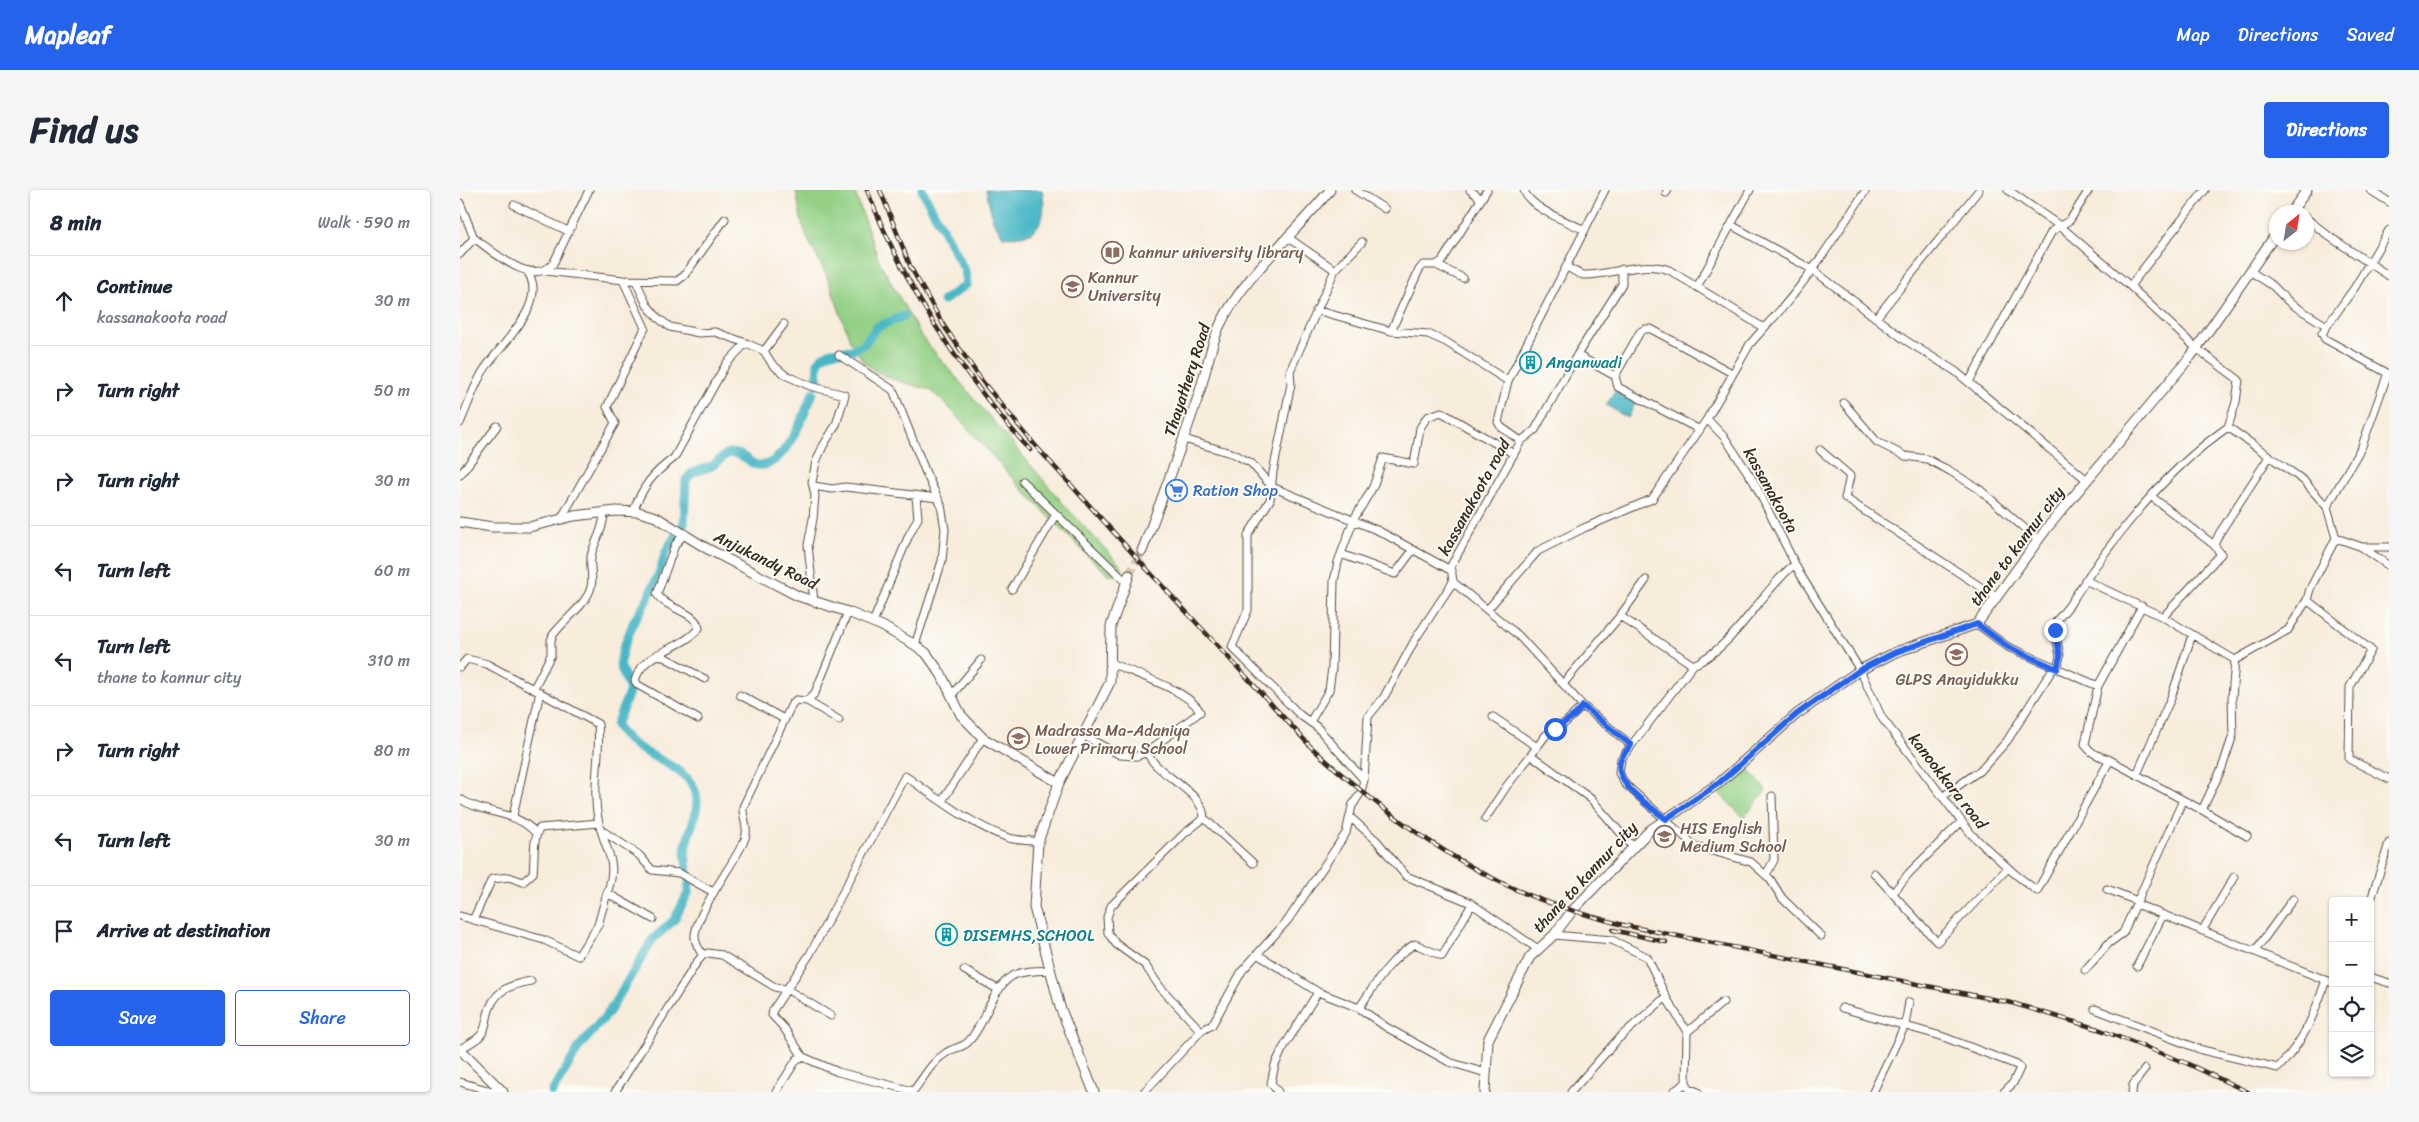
<!DOCTYPE html>
<html lang="en">
<head>
<meta charset="utf-8">
<style>
	:root { --surface:#fff; --page:#f6f6f7; --text:#1f2937; --muted:#747a83; --line:#e0e1e3; --accent:#2563eb }
	body { margin:0; font-family:Sriracha,sans-serif; background:var(--page); color:var(--text) }
	.controls { position:absolute; right:15px; bottom:15px; display:grid; overflow:hidden; border-radius:5px; box-shadow:0 1px 4px #0004 }
	.controls button { width:45px; height:45px; display:grid; place-items:center; padding:0; border:0; border-bottom:1px solid var(--line); background:var(--surface); color:var(--text); font:25px sans-serif }
	.compass { position:absolute; left:1809px; top:15px; width:45px; height:45px; border-radius:50%; background:var(--surface); box-shadow:0 1px 4px #0004; rotate:30deg }
	.stop { position:absolute; width:15px; height:15px; margin:-11px; border:4px solid #2563eb; border-radius:50%; background:#fff }
	.stop.end { background:#2563eb; border-color:#fff; box-shadow:0 1px 5px #0008 }
	.list { margin:0; padding:0; list-style:none }
	h2 { display:flex; justify-content:space-between; align-items:center; height:65px; margin:0; padding:0 20px; font-size:21px }
	h2 small { font-size:16px; font-weight:400; color:var(--muted) }
	.list li { display:grid; grid-template-columns:32px 1fr auto; gap:15px; align-items:center; box-sizing:border-box; height:90px; padding:0 20px; border-top:1px solid var(--line) }
	.list b { display:block; font-size:19px; white-space:nowrap }
	.list p { margin:0; font-size:16px; white-space:nowrap; color:var(--muted) }
	.list em { font-size:16px; font-style:normal; color:var(--muted) }
	.actions { display:flex; gap:10px; padding:15px 20px }
	.actions a { flex:1; padding:11px 0; border:1px solid var(--accent); border-radius:5px; text-align:center; font-size:18px; color:var(--accent) }
	.actions .main { background:var(--accent); color:#fff }
	.icon { flex:none; width:28px; height:28px; fill:none; stroke:currentColor; stroke-width:2; stroke-linecap:round; stroke-linejoin:round }
	.map { position:relative; flex:none; width:1929px; height:902px; overflow:hidden; border-radius:5px }
	header { display:flex; align-items:center; gap:30px; box-sizing:border-box; height:70px; padding:0 25px; background:var(--accent); color:#fff }
	header strong { font-size:24px }
	nav { display:flex; gap:28px; margin-inline-start:auto; font-size:18px }
	.intro { display:flex; align-items:center; justify-content:space-between; box-sizing:border-box; height:120px; padding:0 30px }
	h1 { margin:0; font-size:35px }
	.button { padding:12px 22px; border-radius:5px; background:var(--accent); color:#fff; font-size:18px; font-weight:700 }
	main { display:flex; gap:30px; padding:0 30px }
	aside { flex:1; background:var(--surface); border-radius:5px; box-shadow:0 1px 4px #0004 }
	.map>svg:first-child { display:block }
</style>
</head>
<body>
<header>
<strong>Mapleaf</strong>
<nav><a>Map</a><a>Directions</a><a>Saved</a></nav>
</header>
<div class="intro"><h1>Find us</h1><a class="button">Directions</a></div>
<main>
<aside>
<h2>8 min<small>Walk · 590 m</small></h2>
<ul class="list">
<li><svg class="icon" aria-label="ahead" viewBox="0 0 24 24"><path d="M12 20V5M6 11l6-6 6 6"/></svg><div><b>Continue</b><p>kassanakoota road</p></div><em>30 m</em></li>
<li><svg class="icon" aria-label="right" viewBox="0 0 24 24"><path d="M7 20v-9h11M14 6l5 5-5 5"/></svg><div><b>Turn right</b></div><em>50 m</em></li>
<li><svg class="icon" aria-label="right" viewBox="0 0 24 24"><path d="M7 20v-9h11M14 6l5 5-5 5"/></svg><div><b>Turn right</b></div><em>30 m</em></li>
<li><svg class="icon" aria-label="left" viewBox="0 0 24 24"><path d="M17 20v-9H6M10 6l-5 5 5 5"/></svg><div><b>Turn left</b></div><em>60 m</em></li>
<li><svg class="icon" aria-label="left" viewBox="0 0 24 24"><path d="M17 20v-9H6M10 6l-5 5 5 5"/></svg><div><b>Turn left</b><p>thane to kannur city</p></div><em>310 m</em></li>
<li><svg class="icon" aria-label="right" viewBox="0 0 24 24"><path d="M7 20v-9h11M14 6l5 5-5 5"/></svg><div><b>Turn right</b></div><em>80 m</em></li>
<li><svg class="icon" aria-label="left" viewBox="0 0 24 24"><path d="M17 20v-9H6M10 6l-5 5 5 5"/></svg><div><b>Turn left</b></div><em>30 m</em></li>
<li><svg class="icon" aria-label="arrive" viewBox="0 0 24 24"><path d="M6 21V4h12l-3 4 3 4H6"/></svg><div><b>Arrive at destination</b></div></li>
</ul>
<div class="actions"><a class="main">Save</a><a>Share</a></div>
</aside>
<div class="map">
<svg width="1929" height="902" viewBox="0 0 1929 902">
	<rect width="100%" height="100%" fill="#fdfcf7"/>
	<filter id="ink" filterUnits="userSpaceOnUse"><feTurbulence type="fractalNoise" baseFrequency=".02" numOctaves="2"/><feDisplacementMap in="SourceGraphic" scale="10" xChannelSelector="R" yChannelSelector="G"/><feConvolveMatrix kernelMatrix="1 2 1 2 8 2 1 2 1" color-interpolation-filters="sRGB"/></filter>
	<filter id="wash" filterUnits="userSpaceOnUse"><feTurbulence type="fractalNoise" baseFrequency=".0096" numOctaves="4" result="noise"/><feDisplacementMap in="SourceGraphic" scale="20" xChannelSelector="R" yChannelSelector="G"/><feGaussianBlur stdDeviation="1.12" result="paint"/><feColorMatrix in="noise" values="0 0 0 0 0 0 0 0 0 0 0 0 0 0 0 0 0 1.4 0 .05"/><feComposite in="paint" operator="in"/></filter>
	<g filter="url(#wash)">
		<rect width="100%" height="100%" fill="#f8ecdb"/>
		<path fill="#93d085" stroke="#677d52" d="M336,0h58l25,71 42,75 146,172 56,60 -8,8 -8,-2 -22,-21 -63,-64 -76,-85 -16,-14 -38,-11 -17,-8 -10,-7 -14,-21 -24,-67 -18,-34 -8,-22z
			M1288,579l18,21 -22,28 -25,-25z"/>
		<path fill="#4ab7c6" stroke="#427072" d="M526,0h56c7,31 -6,51 -39,46l-10,-15z
			M1156,200l21,9 -9,19 -22,-13z"/>
		<g fill="none" stroke-linecap="round" stroke-linejoin="round">
			<path stroke="#4ab7c6" stroke-width="9" d="M462,0l43,81 2,13 -24,17
				M357,194l1,-21 4,-6 9,-5 21,-2 12,-6 13,-17 27,-11
				M227,679c-1,-7 -3,-16 -1,-23 3,-18 14,-33 10,-52 -8,-33 -63,-36 -80,-69l14,-35 -10,-25 3,-16 11,-28 14,-23 12,-27 6,-20 18,-28 2,-43 6,-7 20,-7 16,-13c4,0 9,0 12,2 8,3 13,13 24,10 23,-4 41,-53 49,-72
				M92,902l28,-46 29,-34 44,-73 21,-19 14,-27 1,-10"/>
		</g>
	</g>
	<g filter="url(#ink)">
		<g fill="none" stroke-linecap="round" stroke-linejoin="round">
			<path stroke="#d2c5b5" stroke-width="9" stroke-dasharray="9 4.5" stroke-linecap="butt" d="M669,385l13,-24"/>
			<defs>
				<path id="minor" d="M895,0l30,19
					M1010,0l11,9
					M1064,0c5,18 44,32 61,40
					M1145,0l-97,191 -10,41 3,5 20,14 -70,125 2,16 66,54 64,70 48,39
					M1548,0l52,36 70,60 66,62 43,32 -3,22 -8,25 75,53 24,27 9,31 26,9h27
					M1910,0l19,12
					M1206,3l2,-3
					M0,13l14,35 -14,16
					M54,15l54,26
					M1846,28l24,19 59,39
					M1271,35l82,45 92,70 50,31 132,109
					M1929,40l-34,57 -33,46 3,6 64,35
					M827,47l48,33 -45,101 1,13 -18,88 -3,28 -22,35v75l-16,37 68,68 17,12 47,53
					M14,48c20,14 57,49 79,26l36,-74
					M976,75l27,13
					M1107,77c6,3 12,8 18,8 30,0 55,-15 84,-5l95,58c40,-41 70,-90 102,-138
					M875,80l27,-28
					M86,81l77,9 54,1 7,-5 41,-57
					M1790,81l23,15 18,18 36,22
					M176,91l11,24 11,13 12,9 29,6 16,-1 31,11 18,8 8,13 13,11 25,11 35,9 -9,30 -13,21 -7,16 -4,20 3,13 -2,24 -5,26 6,57
					M1670,96l75,-96
					M1237,97l53,-97
					M856,120l75,21 37,3 18,8 62,39
					M1416,128l103,-128
					M1304,138l-14,16 -43,75 18,19 29,44 46,92 60,96 22,48 90,117 43,39 22,17 73,-131 73,40 -47,104 197,79
					M931,141l28,-61 4,-5h13l6,-4 45,-71
					M304,161l20,-27
					M379,165l54,35 33,83 15,32 4,24 -3,32 -27,84
					M1117,165l45,-71v-15
					M1509,192l83,-151 18,-11 19,-30
					M1384,213l33,39 28,14 22,3 23,12 29,18 59,51
					M0,233c7,-16 13,-34 22,-50 16,-27 69,-69 45,-102
					M1240,240l-82,-43 -3,-11 25,-44 5,-3h6l81,44
					M724,249l50,15 17,9 21,24 107,44 73,40
					M1061,251l14,-11 42,-75 38,21
					M1360,260l30,26 -5,22 151,99
					M0,285l37,-49
					M562,291l104,101
					M354,296l18,3 14,-2 92,11
					M1692,307l62,48
					M1867,317l35,-61 26,-73
					M173,322c10,-26 19,-38 41,-54l52,-94 20,-21
					M101,329l54,-96 -8,-16 38,-79 -22,-48
					M225,343l-10,12 -18,49c8,15 39,17 42,34 -18,23 -56,22 -64,53l3,4 60,34
					M1903,358l26,18
					M881,364l54,20 18,-24
					M1335,374c-35,28 -59,82 -102,101l-72,94 -2,14 6,11 70,62 56,16 19,17 12,19 39,38
					M1625,390l78,37 72,43 53,-30 19,-30 64,50 -21,37 -1,72 40,20
					M552,399l44,-75
					M1847,410l3,-11 26,-51
					M1027,420l51,-59 46,-23 68,-29 55,-80
					M1160,426l73,49
					M1703,427l58,-63 -7,-9 5,-11 50,-77
					M413,432l36,-87 9,-17 -2,-22
					M1517,434l31,23 90,39 44,-80
					M198,464l47,25
					M651,473c21,10 80,28 89,49l-53,40c9,24 57,39 57,66l-20,16 -65,64 -8,8 -4,11 1,16 8,11 29,21 15,22 41,44 -57,61
					M0,477l7,-8 20,5 111,60c3,33 -7,66 1,99 7,30 20,38 8,70
					M1597,479l3,-13 -6,-30c4,-9 13,-16 18,-25 41,-64 93,-130 156,-174
					M1103,494l57,-68 26,-36
					M1638,496l-13,58c5,10 15,12 25,16
					M74,498l17,-33v-15l2,-5c11,-15 34,-31 38,-48 3,-12 -3,-23 1,-35 5,-14 12,-25 12,-40
					M280,505l44,24
					M491,506l30,-36
					M347,511l8,-8 33,-81
					M1123,516l-17,16 -20,13 -15,20 60,44 42,48
					M1033,527l44,30
					M850,532l19,-32 3,-22 2,-87 4,-19 16,-43 19,-32 10,-29 31,6 6,-36 7,-11 14,-5 73,42
					M624,546l36,19 17,1 10,-4
					M1677,584l34,-76 21,-63
					M1482,607l40,-28 25,-28 47,-74
					M0,609c27,17 53,10 76,34
					M1723,610l19,10 20,-42 11,-33 -1,-37 3,-38
					M482,611l41,-63
					M1742,620l45,26
					M53,626l27,-124
					M890,627l26,23 30,36 63,26 69,47
					M744,628l49,45
					M1025,629l21,-32 25,-32
					M141,640l38,25 13,15 27,3 34,19
					M1414,683l63,69 71,-74
					M1306,685l8,-15 -2,-64
					M1647,699l30,12
					M1433,703l16,-20 52,-51
					M1910,713l19,-60
					M0,726l84,24 34,16 20,-31 9,-32 46,26
					M13,730l19,-41 17,-2 14,5 10,-9c2,-14 -1,-34 7,-45l59,-5
					M1742,741l32,-54
					M1094,745l58,5 35,17 19,40 21,35 -1,51 4,6 8,3
					M1795,761l38,-52
					M797,764l61,38 41,16 27,19 63,35 37,11
					M243,765c-4,-5 -7,-11 -8,-17 -2,-21 40,-76 49,-97 6,-12 -2,-23 -1,-34l49,-103 4,-4 11,1 32,19
					M1677,776l26,-51
					M504,780l35,20
					M1625,780l24,-27 14,-10 13,-29
					M1910,787l19,6
					M899,818c17,-24 30,-49 56,-64l27,12 30,-52
					M1382,818l99,28 76,29 3,3 -7,15 -9,9
					M1635,819l107,41 76,18c27,-28 36,-53 48,-88
					M741,841l11,-6 30,-54 46,-51 58,-87 6,-27 9,-14 3,-12 4,-63 16,-20 32,-59 37,-56
					M1227,842l36,-30
					M0,859c7,-4 15,-8 20,-13 5,-5 6,-12 7,-18 5,-26 20,-33 44,-37
					M343,867l-19,-29 -12,-13 1,-5 37,-56 95,-178c32,22 65,48 101,61 10,4 22,3 32,5
					M0,892l34,10
					M155,902l82,-130 6,-7 5,-2 14,2 53,32 13,3 43,26
					M316,902l21,-33 6,-2 35,15 75,19c11,-13 18,-29 33,-38 6,-5 15,-5 21,-10 18,-17 24,-54 45,-67 10,-6 27,-5 39,-6
					M818,902l-7,-9 4,-18 7,-15 36,-58
					M1111,902l47,-53 48,-42
					M1213,902l13,-9
					M1413,902l32,-67 4,-23
					M1672,902l1,-7 12,-16"/>
				<path id="tertiary" d="M1831,22l16,-22
					M0,332l32,5h37l45,-11 42,-5 23,1 17,5 50,31 92,48 50,16 34,14 33,19 11,8 15,21 20,41 22,23 76,45
					M682,361c20,-52 39,-104 57,-157 7,-22 11,-47 21,-69 23,-48 76,-93 110,-135
					M634,902l-34,-85 -26,-100 4,-65 21,-59 51,-101 1,-56 18,-51
					M1025,902l3,-52 42,-83 24,-22 18,-24 78,-81 69,-47 78,-69 63,-44 36,-18 81,-28 70,-96 144,-172 85,-122"/>
				<path id="secondary" d="M0,859l43,43"/>
			</defs>
			<use href="#minor" stroke="#57473a" stroke-width="9"/>
			<use href="#tertiary" stroke="#57473a" stroke-width="11"/>
			<use href="#secondary" stroke="#57473a" stroke-width="11"/>
			<use href="#minor" stroke="#fff" stroke-width="7"/>
			<use href="#tertiary" stroke="#fff" stroke-width="9"/>
			<use href="#secondary" stroke="#fff" stroke-width="9"/>
			<defs>
				<path id="rail" d="M407,0c38,97 93,183 163,260
					M420,0l31,78 33,58 38,55 52,63 110,122 167,181c59,54 121,102 193,137 37,18 78,30 119,41l389,78 86,26 88,34 62,29
					M1153,740l53,12"/>
			</defs>
			<use href="#rail" stroke="#3b2a1e" stroke-width="4.5"/>
			<use href="#rail" stroke="#fdfcf7" stroke-width="2.5" stroke-dasharray="8" stroke-linecap="butt"/>
		</g>
	</g>
	<g fill="none" stroke-linecap="round" stroke-linejoin="round" filter="url(#ink)">
		<path stroke="#2563eb" stroke-width="6" d="M1095,539l20,-14 8,-9 48,39c-3,4 -8,9 -10,14 -10,24 29,47 45,60l53,-36 78,-69 63,-44 36,-18 81,-28 31,23 49,22 3,-13 -5,-26"/>
	</g>
	<defs>
		<symbol id="library-ring" viewBox="-11 -11 22 22"><circle r="9.5" fill="#fdfcf7" stroke="#8d6e63" stroke-width="1.5"/><path d="M-6-4Q-3-5.5-.7-3.5V5Q-3 3-6 4ZM6-4Q3-5.5 .7-3.5V5Q3 3 6 4Z" fill="#8d6e63"/></symbol>
		<symbol id="university-ring" viewBox="-11 -11 22 22"><circle r="9.5" fill="#fdfcf7" stroke="#8d6e63" stroke-width="1.5"/><path d="M0-5L7-2L0 1L-7-2ZM-4 1L0 2.5L4 1V4Q0 6-4 4Z" fill="#8d6e63"/></symbol>
		<symbol id="building-ring" viewBox="-11 -11 22 22"><circle r="9.5" fill="#fdfcf7" stroke="#0f9aa8" stroke-width="1.5"/><path d="M-4-6H4V6H1V3H-1V6H-4ZM-2.5-4.3h1.7v1.8h-1.7ZM.8-4.3h1.7v1.8H.8ZM-2.5-1h1.7V.8h-1.7ZM.8-1h1.7V.8H.8Z" fill="#0f9aa8"/></symbol>
		<symbol id="supermarket-ring" viewBox="-11 -11 22 22"><circle r="9.5" fill="#fdfcf7" stroke="#3f7fe0" stroke-width="1.5"/><path d="M-6-5.5h2.5l.6 2H6L4.5 2H-2.5L-4.4-4H-6ZM-1.5 3.2a1.3 1.3 0 1 0 .1 0ZM3 3.2a1.3 1.3 0 1 0 .1 0Z" fill="#3f7fe0"/></symbol>
		<symbol id="school-ring" viewBox="-11 -11 22 22"><circle r="9.5" fill="#fdfcf7" stroke="#8d6e63" stroke-width="1.5"/><path d="M0-5L7-2L0 1L-7-2ZM-4 1L0 2.5L4 1V4Q0 6-4 4Z" fill="#8d6e63"/></symbol>
	</defs>
	<g fill-rule="evenodd">
		<use href="#library-ring" x="640" y="50" width="25" height="25"/>
		<use href="#university-ring" x="600" y="84" width="25" height="25"/>
		<use href="#building-ring" x="1058" y="160" width="25" height="25"/>
		<use href="#supermarket-ring" x="704" y="288" width="25" height="25"/>
		<use href="#school-ring" x="1484" y="452" width="25" height="25"/>
		<use href="#school-ring" x="546" y="536" width="25" height="25"/>
		<use href="#school-ring" x="1192" y="634" width="25" height="25"/>
		<use href="#building-ring" x="474" y="732" width="25" height="25"/>
	</g>
	<g text-anchor="middle" dominant-baseline="central" stroke-width="4" stroke-linejoin="round" paint-order="stroke">
		<g font-size="16" fill="#785e54" stroke="#fdfcf7" text-anchor="start">
			<text x="669" y="62">kannur university library</text>
			<text x="628" y="87">Kannur<tspan x="628" dy="18">University</tspan></text>
			<text x="1497" y="489" text-anchor="middle">GLPS Anayidukku</text>
			<text x="575" y="540">Madrassa Ma-Adaniya<tspan x="575" dy="18">Lower Primary School</tspan></text>
			<text x="1220" y="638">HIS English<tspan x="1220" dy="18">Medium School</tspan></text>
		</g>
		<g font-size="16" fill="#0d838f" stroke="#fdfcf7" text-anchor="start">
			<text x="1086" y="172">Anganwadi</text>
			<text x="503" y="745">DISEMHS,SCHOOL</text>
		</g>
		<g font-size="16" fill="#3b2a1e" stroke="#fdfcf7">
			<text transform="translate(727 190) rotate(-72)">Thayathery Road</text>
			<text transform="translate(1311 300) rotate(61)">kassanakoota</text>
			<text transform="translate(1014 307) rotate(-61)">kassanakoota road</text>
			<text transform="translate(1557 356) rotate(-53)">thane to kannur city</text>
			<text transform="translate(306 370) rotate(26)">Anjukandy Road</text>
			<text transform="translate(1488 591) rotate(52)">kanookkara road</text>
			<text transform="translate(1125 687) rotate(-47)">thane to kannur city</text>
		</g>
		<g font-size="16" fill="#366cbe" stroke="#fdfcf7" text-anchor="start">
			<text x="733" y="300">Ration Shop</text>
		</g>
	</g>
</svg>
<div class="controls">
<button>+</button>
<button>−</button>
<button><svg class="icon" aria-label="locate" viewBox="0 0 24 24"><circle cx="12" cy="12" r="6"/><path d="M12 2v4M12 18v4M2 12h4M18 12h4"/></svg></button>
<button><svg class="icon" aria-label="layers" viewBox="0 0 24 24"><path d="M12 4l9 5-9 5-9-5zM3 14l9 5 9-5"/></svg></button>
</div>
<svg class="compass" viewBox="-18 -18 36 36"><path d="M0-13l5 13h-10z" fill="#e53935"/><path d="M0 13l5-13h-10z" fill="#747a83"/></svg>
<div class="stop" style="left:1095px;top:539px"></div>
<div class="stop end" style="left:1595px;top:440px"></div>
</div>
</main>
</body>
</html>
